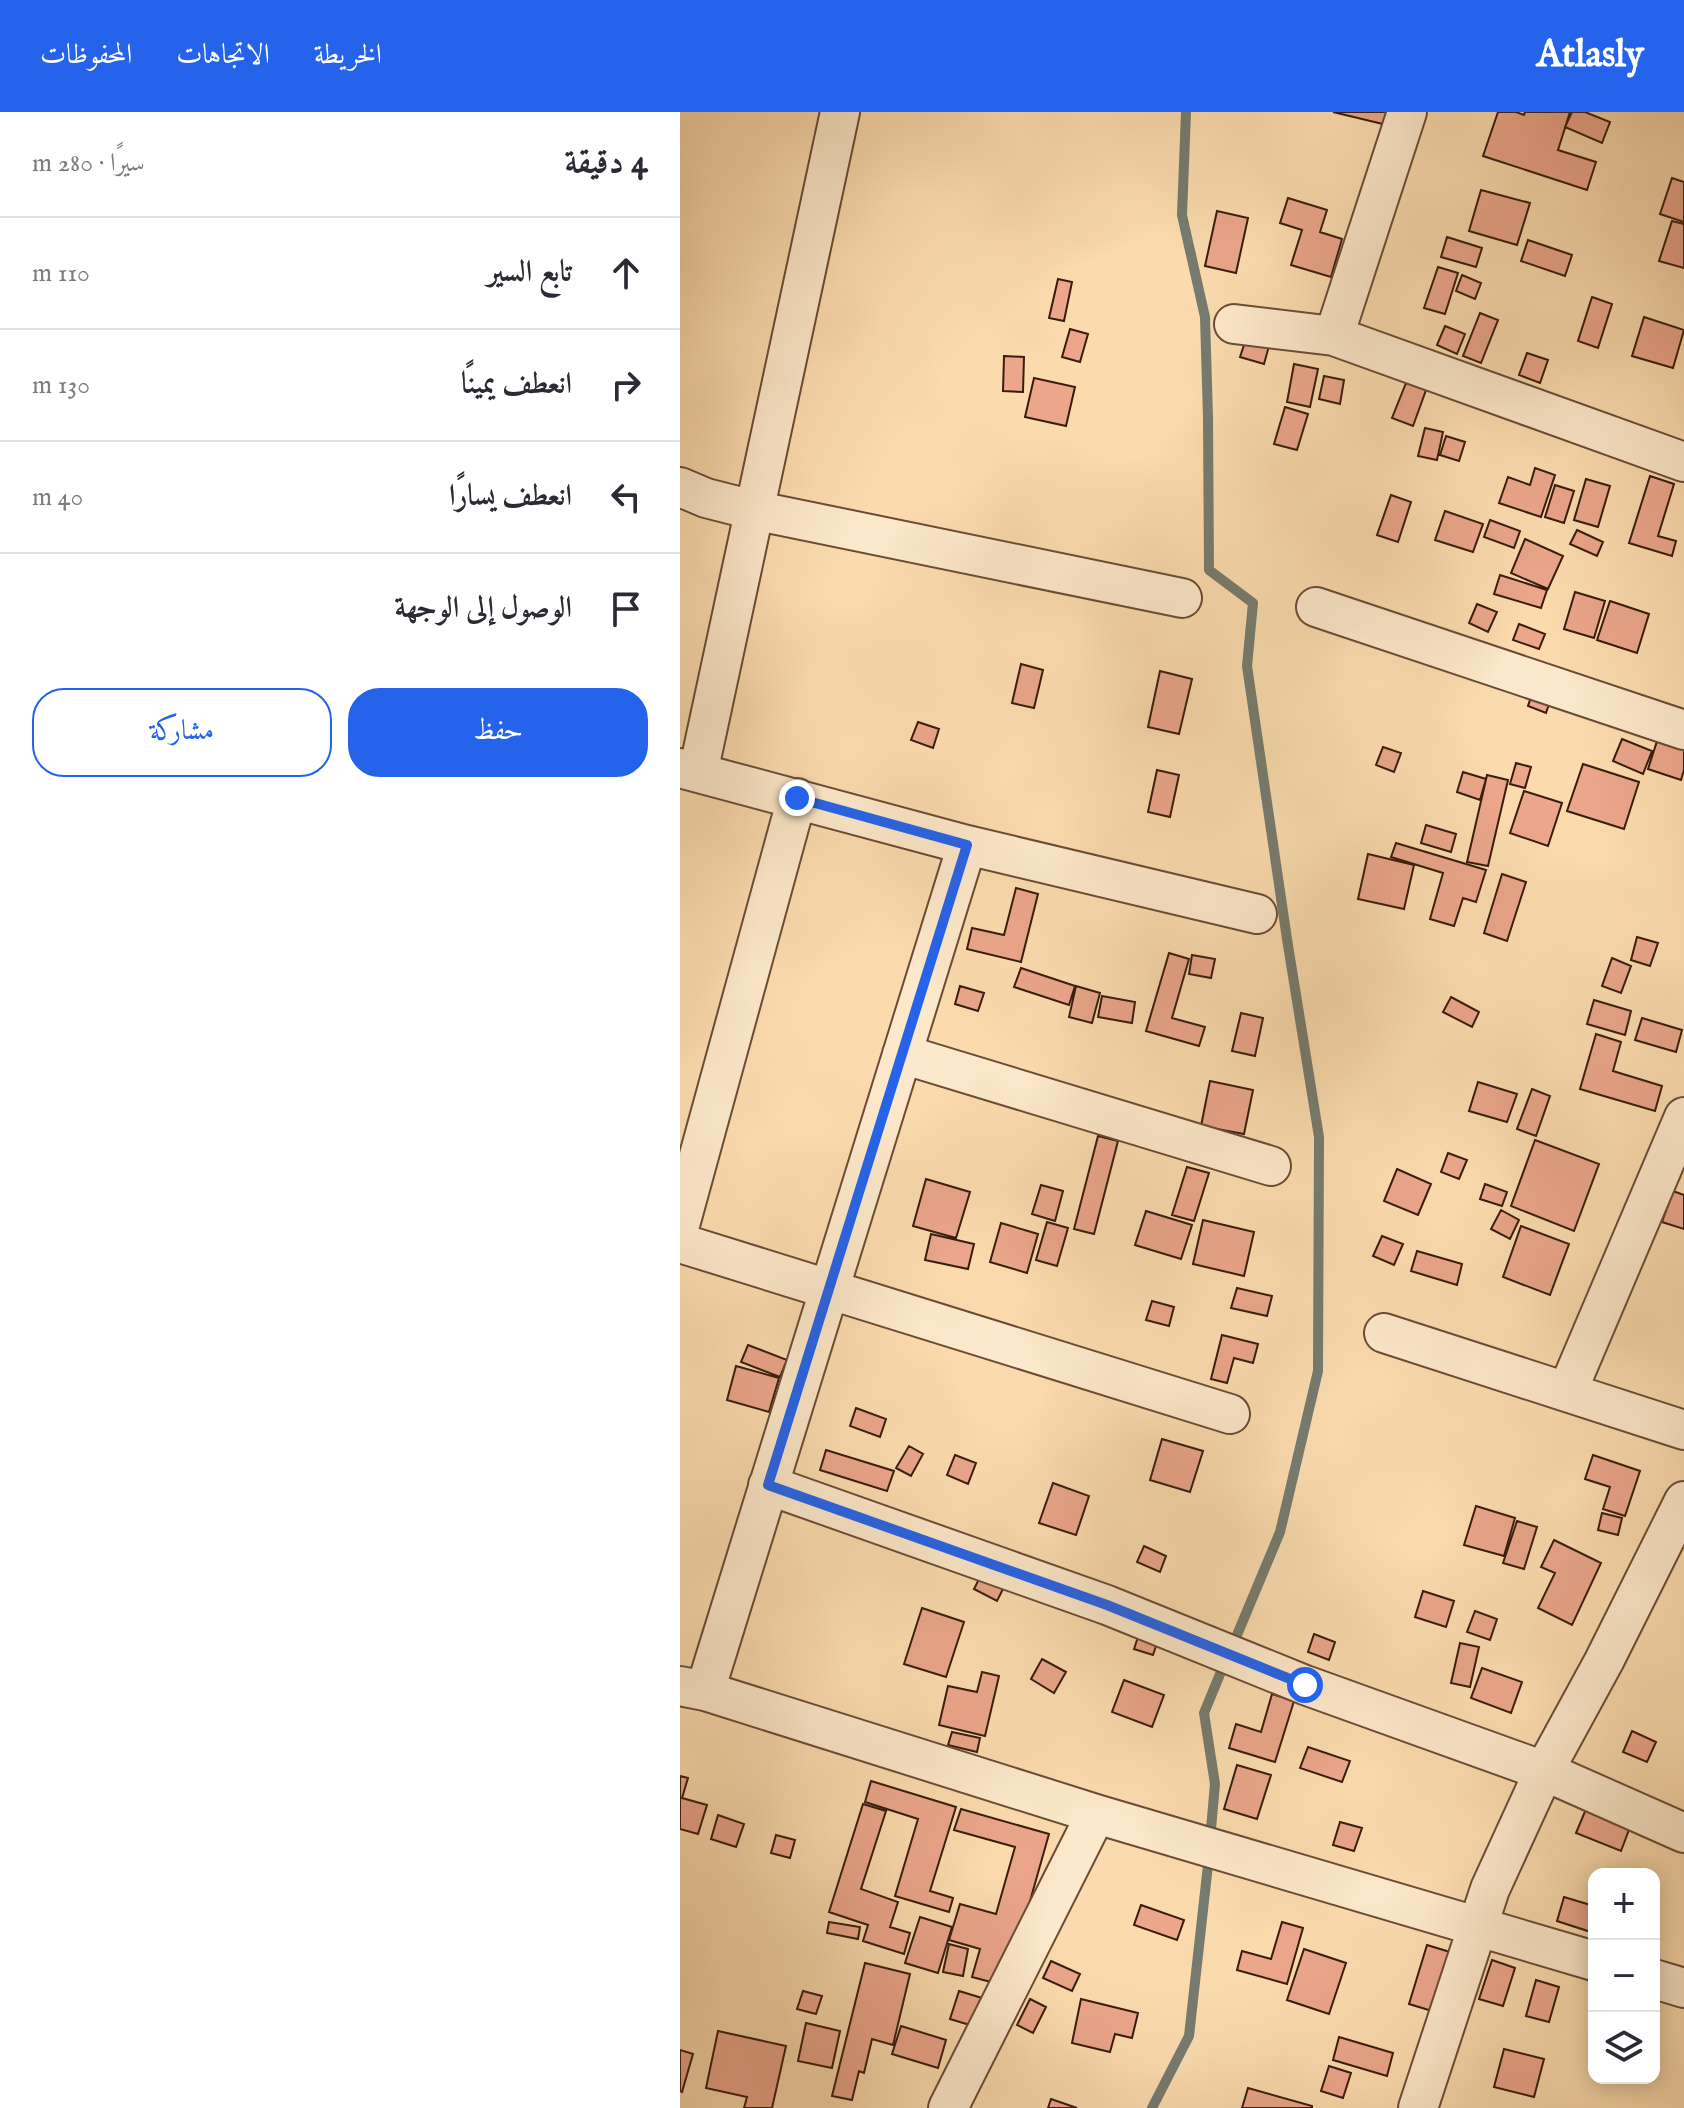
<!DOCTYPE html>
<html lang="ar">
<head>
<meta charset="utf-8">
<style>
	:root { --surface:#fff; --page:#f7f7f7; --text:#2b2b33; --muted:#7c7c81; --line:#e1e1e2; --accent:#2563eb }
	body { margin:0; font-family:"IM FELL English",Amiri,serif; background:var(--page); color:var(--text); direction:rtl }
	.controls { position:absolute; right:24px; bottom:24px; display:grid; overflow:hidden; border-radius:16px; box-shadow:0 4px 20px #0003 }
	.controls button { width:72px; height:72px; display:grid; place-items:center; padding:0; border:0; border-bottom:2px solid var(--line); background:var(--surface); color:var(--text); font:40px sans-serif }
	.stop { position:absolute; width:24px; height:24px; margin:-18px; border:6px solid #2563eb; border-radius:50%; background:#fff }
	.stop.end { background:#2563eb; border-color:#fff; box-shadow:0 2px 8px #0008 }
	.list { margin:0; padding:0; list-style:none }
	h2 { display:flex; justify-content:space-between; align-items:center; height:104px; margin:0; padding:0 32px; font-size:34px }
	h2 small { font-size:26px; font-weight:400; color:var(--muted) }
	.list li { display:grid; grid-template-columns:52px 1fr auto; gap:24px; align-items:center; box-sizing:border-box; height:112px; padding:0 32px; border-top:2px solid var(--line) }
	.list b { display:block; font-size:30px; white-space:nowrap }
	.list em { font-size:26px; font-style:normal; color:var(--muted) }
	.actions { display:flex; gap:16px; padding:24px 32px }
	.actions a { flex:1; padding:18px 0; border:2px solid var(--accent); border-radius:32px; text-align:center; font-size:28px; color:var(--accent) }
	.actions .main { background:var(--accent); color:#fff }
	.icon { flex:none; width:44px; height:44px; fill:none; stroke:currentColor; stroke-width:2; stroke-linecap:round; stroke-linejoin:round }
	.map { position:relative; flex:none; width:1004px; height:1996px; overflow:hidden; direction:ltr }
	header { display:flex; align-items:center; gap:48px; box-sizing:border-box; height:112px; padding:0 40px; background:var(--accent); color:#fff }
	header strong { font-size:38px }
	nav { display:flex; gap:44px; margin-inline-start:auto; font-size:28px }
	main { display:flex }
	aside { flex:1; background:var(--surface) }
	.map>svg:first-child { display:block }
</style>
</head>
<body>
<header>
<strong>Atlasly</strong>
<nav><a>الخريطة</a><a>الاتجاهات</a><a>المحفوظات</a></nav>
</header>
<main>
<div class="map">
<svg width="1004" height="1996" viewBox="0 0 1004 1996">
	<rect width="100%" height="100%" fill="#fbdbae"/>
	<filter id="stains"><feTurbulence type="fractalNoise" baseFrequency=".0025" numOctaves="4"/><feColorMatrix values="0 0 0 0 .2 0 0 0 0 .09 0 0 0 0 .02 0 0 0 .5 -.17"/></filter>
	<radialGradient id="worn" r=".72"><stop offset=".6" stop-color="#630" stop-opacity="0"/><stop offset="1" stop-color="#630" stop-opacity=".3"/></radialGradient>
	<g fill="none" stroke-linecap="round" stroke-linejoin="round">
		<path stroke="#767b6f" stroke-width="10" d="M506,0l-4,103 23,102 3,100 1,153 44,33 -6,63 40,273 32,198 -1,234 -38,161 -48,115
			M530,1728l5,-56 -11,-71 21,-51
			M472,1996l37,-72 20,-180"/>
	</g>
	<path fill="#eba68b" stroke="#391c0e" stroke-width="2" d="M653,0h57l-3,13z
		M818,0h18l8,3 1,-3h45l-12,38 38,12 -9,28 -104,-34z
		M892,0h13l25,10 -8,21 -37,-16z
		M992,66l12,4v40l-24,-8z
		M801,78l49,13 -13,42 -48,-14z
		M608,86l39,12 -7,22 22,7 -11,38 -40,-12 11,-35 -22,-7z
		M537,99l31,7 -12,55 -31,-7z
		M992,109l12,3v44l-25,-7z
		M767,125l35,11 -6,19 -35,-10z
		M848,128l44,15 -7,21 -44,-15z
		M758,155l20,6 -13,41 -21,-6z
		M782,163l19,8 -6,16 -19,-8z
		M378,167l14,3 -8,39 -15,-3z
		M912,185l20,7 -14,44 -20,-7z
		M800,201l18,7 -17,43 -18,-7z
		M964,205l40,13 -11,38 -41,-12z
		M765,214l20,8 -8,20 -20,-9z
		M390,217l18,5 -8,28 -18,-5z
		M566,227l23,7 -5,18 -24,-7z
		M847,241l21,7 -8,23 -21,-8z
		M324,244l20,1 -1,35 -20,-1z
		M614,252l24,5 -8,38 -23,-5z
		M644,264l20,4 -4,24 -21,-5z
		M354,266l41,9 -9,39 -41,-9z
		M726,271l20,7 -13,36 -21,-8z
		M605,295l23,7 -11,36 -23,-6z
		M745,316l18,4 -6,28 -19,-4z
		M766,324l19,6 -6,19 -19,-6z
		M855,356l20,7 -14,42 -42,-14 9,-26 22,8z
		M970,364l24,8 -16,52 18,5 -4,15 -43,-13z
		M906,367l24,7 -12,41 -24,-7z
		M875,373l19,6 -10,32 -19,-6z
		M711,383l20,7 -13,40 -21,-7z
		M765,399l38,13 -10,28 -38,-12z
		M810,408l30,11 -6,17 -30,-11z
		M897,418l26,12 -6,14 -27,-12z
		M845,427l38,17 -15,33 -37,-16z
		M820,463l47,15 -6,18 -47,-14z
		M895,480l30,9 -11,37 -30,-9z
		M930,489l39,13 -12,39 -40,-13z
		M797,492l20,8 -9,20 -19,-9z
		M839,512l26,10 -6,15 -26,-9z
		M341,552l22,6 -9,38 -22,-5z
		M480,559l32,8 -13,55 -31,-7z
		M855,573l18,7 -7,21 -18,-7z
		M238,610l21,7 -6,19 -22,-8z
		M979,623l25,8v27l-3,10 -33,-11z
		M942,627l30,12 -9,23 -30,-13z
		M703,635l18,6 -7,19 -18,-7z
		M836,651l15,4 -6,21 -15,-4z
		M903,652l56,18 -15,47 -57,-18z
		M477,658l22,5 -9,42 -22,-5z
		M783,660l23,7 -6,21 -23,-8z
		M807,663l21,5 -20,86 -21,-4z
		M844,679l38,12 -14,43 -38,-13z
		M746,713l30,9 -5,18 -30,-9z
		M716,731l90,27 -10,32 -13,-4 -9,28 -24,-7 13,-46 -52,-16z
		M688,742l46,11 -10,44 -46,-10z
		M822,762l24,8 -19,59 -23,-8z
		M336,776l22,6 -17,68 -54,-13 5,-21 32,7z
		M957,825l21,6 -8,23 -19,-6z
		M489,841l20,6 -17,59 33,9 -6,19 -53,-15z
		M512,843l23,4 -4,19 -22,-4z
		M932,846l19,8 -10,27 -19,-7z
		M341,856l54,18 -6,19 -55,-18z
		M280,874l24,7 -6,18 -23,-7z
		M396,874l24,7 -8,30 -23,-6z
		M422,884l33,6 -3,21 -34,-6z
		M771,885l28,15 -7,15 -29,-15z
		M914,888l37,11 -6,24 -38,-11z
		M561,901l22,5 -8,38 -23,-5z
		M962,906l40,12 -6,22 -41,-12z
		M916,922l25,8 -8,29 49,15 -7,25 -75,-22z
		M530,969l43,9 -9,44 -43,-8z
		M798,970l39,12 -10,28 -38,-11z
		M852,977l18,7 -14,40 -19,-7z
		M418,1024l20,5 -24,93 -20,-5z
		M855,1028l64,24 -25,67 -63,-25z
		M768,1041l19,7 -8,19 -18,-7z
		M507,1055l22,6 -15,48 -22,-6z
		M717,1057l34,15 -13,31 -34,-14z
		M246,1067l44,13 -14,46 -43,-12z
		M805,1072l22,8 -5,14 -22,-7z
		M361,1073l22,6 -8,30 -23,-7z
		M993,1079l11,4v34l-22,-7z
		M821,1098l18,10 -9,19 -19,-10z
		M466,1099l46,14 -11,34 -46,-14z
		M523,1108l51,12 -10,44 -51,-12z
		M367,1110l21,6 -11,38 -21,-6z
		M321,1111l37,11 -11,39 -37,-11z
		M841,1114l48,18 -19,51 -47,-18z
		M251,1122l43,10 -6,25 -43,-9z
		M702,1124l21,8 -9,21 -21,-9z
		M737,1139l45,13 -5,21 -46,-14z
		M557,1176l35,8 -5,20 -36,-8z
		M472,1189l22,6 -5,19 -23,-6z
		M542,1223l36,9 -5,19 -19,-5 -7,25 -16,-4z
		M68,1233l39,15 -7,17 -39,-15z
		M56,1254l43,12 -10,34 -42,-12z
		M176,1296l30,11 -6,18 -30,-11z
		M482,1327l41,12 -13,41 -40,-12z
		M229,1334l14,8 -12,22 -15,-8z
		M146,1338l68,21 -7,20 -67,-21z
		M275,1343l21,8 -8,21 -21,-9z
		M913,1343l47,16 -15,45 -22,-7 7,-22 -25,-8z
		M373,1371l36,13 -13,39 -37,-12z
		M796,1394l39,12 -11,38 -40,-11z
		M922,1401l20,5 -4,17 -20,-5z
		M837,1409l20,6 -13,42 -21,-6z
		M874,1428l47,23 -29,62 -34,-17 17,-35 -14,-6z
		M464,1434l22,10 -6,16 -23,-10z
		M301,1463l23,12 -7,14 -23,-12z
		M743,1479l31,10 -8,26 -31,-10z
		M242,1496l42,14 -18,55 -42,-13z
		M795,1499l22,8 -7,21 -23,-8z
		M461,1516l19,6 -7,21 -19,-6z
		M634,1522l21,8 -6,18 -21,-8z
		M780,1531l19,4 -9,40 -19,-4z
		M362,1547l24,13 -12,21 -23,-14z
		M802,1556l40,14 -11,31 -40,-15z
		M302,1560l17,4 -14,60 -46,-11 9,-39 29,6z
		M444,1568l40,15 -12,32 -40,-15z
		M592,1582l22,7 -19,61 -46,-14 7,-24 25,8z
		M952,1619l24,11 -9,20 -24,-10z
		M272,1620l28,6 -3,14 -29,-7z
		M628,1635l42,14 -8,21 -42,-14z
		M557,1653l34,10 -14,44 -33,-10z
		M0,1664l8,2 -6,20 25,7 -9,29 -18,-5z
		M191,1669l85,26 -26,84 23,7 -4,14 -54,-16 23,-77 -53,-17z
		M183,1692l23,7 -25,78 37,13 -8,25 20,6 -6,21 -41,-13 5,-16 -39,-13z
		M281,1697l88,25 -43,152 -34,-9 8,-28 -31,-9 11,-36 36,10 19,-67 -61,-17z
		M906,1697l44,18 -9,24 -45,-18z
		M38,1703l26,9 -8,23 -25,-8z
		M660,1710l22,6 -8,23 -21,-6z
		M96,1723l19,5 -5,18 -19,-5z
		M884,1785l30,9v27l-37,-12z
		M461,1793l43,15 -7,20 -43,-15z
		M240,1805l32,10 -14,46 -33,-10z
		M149,1810l31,5 -2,12 -31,-6z
		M602,1810l21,6 -16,56 -50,-14 5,-19 29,8z
		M269,1832l19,5 -5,27 -20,-4z
		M747,1833l23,7 -18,59 -23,-7z
		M624,1837l42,14 -17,51 -42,-14z
		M812,1848l23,8 -12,38 -24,-7z
		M371,1849l29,13 -8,17 -29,-13z
		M185,1851l45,11 -17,71 -21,-6 -8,34 -5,-2 -7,29 -20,-4z
		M856,1868l23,7 -10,35 -23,-6z
		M123,1879l19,5 -6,18 -19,-5z
		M279,1879l23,7 -9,28 -23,-7z
		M350,1887l16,8 -13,26 -16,-8z
		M401,1887l57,14 -6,25 -17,-4 -5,18 -38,-9z
		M126,1911l34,8 -8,37 -34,-7z
		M221,1914l45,14 -8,28 -46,-14z
		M38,1919l68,15 -14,62h-28l3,-11 -41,-9z
		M659,1925l54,16 -6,23 -54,-16z
		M824,1937l40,10 -10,38 -40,-10z
		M0,1938l13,4 -11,38 -2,-1z
		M649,1954l22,7 -8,25 -22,-7z
		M568,1976l64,18v2h-70z
		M371,1987l26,9h-29z"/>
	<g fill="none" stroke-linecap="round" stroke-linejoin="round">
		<defs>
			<path id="minor" d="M554,212l100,12 350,126
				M654,224l73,-224
				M0,375l26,11 47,12 429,88
				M636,495l368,123
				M0,656l287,77 290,69
				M18,661l142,-661
				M222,942l369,112
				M0,1113l117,-427
				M0,1131l550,171
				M704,1221l300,97
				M887,1280l117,-275
				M88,1373l339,120 198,80 239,86 140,62
				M0,1574l25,5 391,123 498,147
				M25,1579l262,-846
				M974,1867l30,9
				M268,1996l148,-294
				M738,1996l72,-219 54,-118 60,-110 80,-160"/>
		</defs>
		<use href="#minor" stroke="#6a4c36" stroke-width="42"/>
		<use href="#minor" stroke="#fce8ca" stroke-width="38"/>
	</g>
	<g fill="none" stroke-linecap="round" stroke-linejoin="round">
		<path stroke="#2563eb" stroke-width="10" d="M117,686l170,47 -199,640 339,120 198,80"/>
	</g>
	<rect width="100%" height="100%" filter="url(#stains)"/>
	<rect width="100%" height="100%" fill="url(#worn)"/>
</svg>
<div class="controls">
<button>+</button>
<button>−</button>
<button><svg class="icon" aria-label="layers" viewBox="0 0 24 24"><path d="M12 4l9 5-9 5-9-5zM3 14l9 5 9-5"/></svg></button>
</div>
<div class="stop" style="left:625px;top:1573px"></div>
<div class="stop end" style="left:117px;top:686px"></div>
</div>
<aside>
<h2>4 دقيقة<small>سيرًا · 280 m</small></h2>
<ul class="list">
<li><svg class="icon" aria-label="ahead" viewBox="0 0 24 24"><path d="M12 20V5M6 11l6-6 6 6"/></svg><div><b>تابع السير</b></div><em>110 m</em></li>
<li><svg class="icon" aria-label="right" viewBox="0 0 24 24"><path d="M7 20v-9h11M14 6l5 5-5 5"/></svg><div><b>انعطف يمينًا</b></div><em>130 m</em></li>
<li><svg class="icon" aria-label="left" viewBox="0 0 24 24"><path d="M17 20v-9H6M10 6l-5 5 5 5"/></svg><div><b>انعطف يسارًا</b></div><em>40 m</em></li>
<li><svg class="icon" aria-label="arrive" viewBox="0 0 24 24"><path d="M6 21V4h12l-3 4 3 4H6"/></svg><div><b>الوصول إلى الوجهة</b></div></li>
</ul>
<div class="actions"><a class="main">حفظ</a><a>مشاركة</a></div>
</aside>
</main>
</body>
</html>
